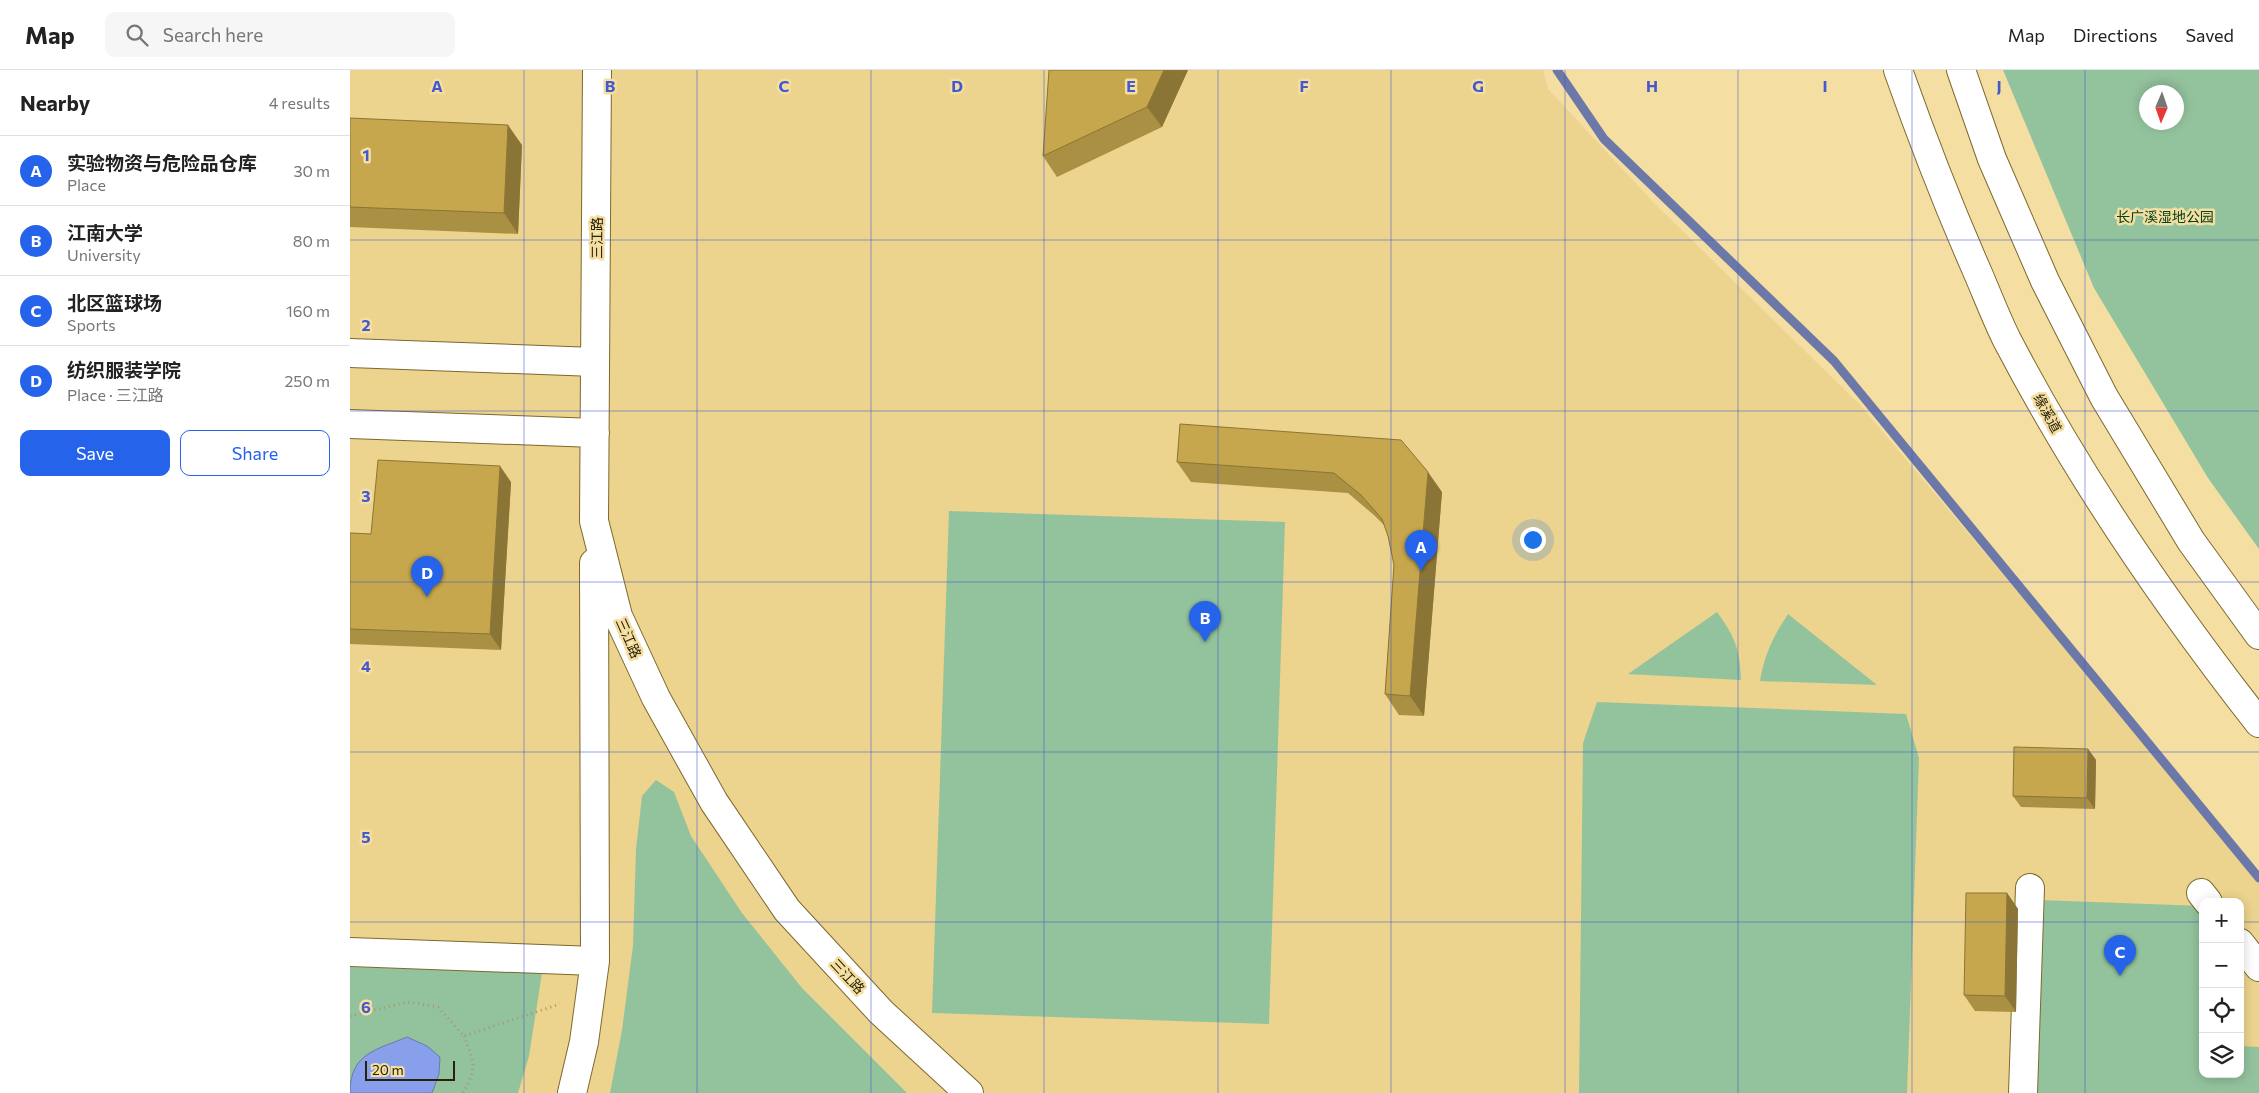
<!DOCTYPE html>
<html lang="en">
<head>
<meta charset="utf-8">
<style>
	:root { --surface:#fff; --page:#f6f6f6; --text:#222; --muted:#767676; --line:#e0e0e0; --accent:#2563eb }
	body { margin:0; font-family:Commissioner,"Noto Sans SC",sans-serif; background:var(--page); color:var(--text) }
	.controls { position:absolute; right:15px; bottom:15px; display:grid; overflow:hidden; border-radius:10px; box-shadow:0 2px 12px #0003 }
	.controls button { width:45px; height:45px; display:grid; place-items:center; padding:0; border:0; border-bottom:1px solid var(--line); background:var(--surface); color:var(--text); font:25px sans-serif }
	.compass { position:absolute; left:1789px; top:15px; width:45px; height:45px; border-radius:50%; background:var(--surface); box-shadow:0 2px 12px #0003; rotate:182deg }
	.scale { position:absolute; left:15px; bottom:12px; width:90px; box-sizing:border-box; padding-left:5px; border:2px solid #292108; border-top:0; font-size:14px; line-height:18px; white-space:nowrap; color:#292108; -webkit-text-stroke:4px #f4dea1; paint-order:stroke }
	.you { position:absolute; left:1182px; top:469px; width:18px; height:18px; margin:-12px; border:4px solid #fff; border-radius:50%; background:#1a73e8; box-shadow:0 0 0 8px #1a73e833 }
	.badge { display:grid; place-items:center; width:32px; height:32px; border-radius:50%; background:var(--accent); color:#fff; font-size:16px; font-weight:700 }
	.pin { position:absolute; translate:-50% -41px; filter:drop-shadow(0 1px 2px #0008) }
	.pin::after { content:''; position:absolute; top:26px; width:18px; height:15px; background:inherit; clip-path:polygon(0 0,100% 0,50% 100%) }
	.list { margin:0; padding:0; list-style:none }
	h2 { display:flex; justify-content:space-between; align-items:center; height:65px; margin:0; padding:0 20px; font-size:21px }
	h2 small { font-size:16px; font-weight:400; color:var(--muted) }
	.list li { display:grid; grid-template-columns:32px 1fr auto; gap:15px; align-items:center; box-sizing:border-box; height:70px; padding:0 20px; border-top:1px solid var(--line) }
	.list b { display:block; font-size:19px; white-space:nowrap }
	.list p { margin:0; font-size:16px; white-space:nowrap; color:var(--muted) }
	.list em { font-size:16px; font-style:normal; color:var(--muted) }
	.actions { display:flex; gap:10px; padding:15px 20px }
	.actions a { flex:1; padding:11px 0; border:1px solid var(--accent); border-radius:10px; text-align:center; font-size:18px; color:var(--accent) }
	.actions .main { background:var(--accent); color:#fff }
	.icon { flex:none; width:28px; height:28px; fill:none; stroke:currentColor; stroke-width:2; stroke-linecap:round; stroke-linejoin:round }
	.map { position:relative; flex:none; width:1909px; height:1023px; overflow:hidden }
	header { display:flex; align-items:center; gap:30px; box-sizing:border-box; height:70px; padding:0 25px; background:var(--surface); border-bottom:1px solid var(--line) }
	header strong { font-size:24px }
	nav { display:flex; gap:28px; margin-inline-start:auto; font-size:18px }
	.search { width:350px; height:45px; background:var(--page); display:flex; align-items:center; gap:12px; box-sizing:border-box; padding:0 18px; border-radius:10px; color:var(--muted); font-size:19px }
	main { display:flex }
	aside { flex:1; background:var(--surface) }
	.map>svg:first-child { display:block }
</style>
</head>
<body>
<header>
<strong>Map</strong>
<div class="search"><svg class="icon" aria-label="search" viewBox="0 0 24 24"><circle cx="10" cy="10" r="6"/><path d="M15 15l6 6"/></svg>Search here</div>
<nav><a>Map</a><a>Directions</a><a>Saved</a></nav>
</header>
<main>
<aside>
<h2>Nearby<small>4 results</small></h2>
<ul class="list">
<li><span class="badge">A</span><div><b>实验物资与危险品仓库</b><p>Place</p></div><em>30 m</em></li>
<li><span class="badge">B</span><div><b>江南大学</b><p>University</p></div><em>80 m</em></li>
<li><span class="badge">C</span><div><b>北区篮球场</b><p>Sports</p></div><em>160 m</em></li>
<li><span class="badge">D</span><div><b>纺织服装学院</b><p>Place · 三江路</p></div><em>250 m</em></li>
</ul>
<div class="actions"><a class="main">Save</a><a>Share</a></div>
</aside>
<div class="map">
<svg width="1909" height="1023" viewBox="0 0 1909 1023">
	<rect width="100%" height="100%" fill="#f4dea1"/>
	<path fill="#ecd38e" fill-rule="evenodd" d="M0,0h1193l5,19 106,114 206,202 399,473v215h-1909zM1853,832h37v172h-37z"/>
	<path fill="#93c39d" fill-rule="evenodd" d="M1653,0h256v479l-51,-71 -114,-190zM1796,22h30v30h-30z
		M599,441l336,11 -16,502 -337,-11z
		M1367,542c18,25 23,37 24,68l-113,-6z
		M1438,544l89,71 -117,-4c5,-28 13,-44 28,-67z
		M1247,632l309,12 13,44 -12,335h-328l4,-350z
		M306,710l18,12 17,44 51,77 60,75 105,105h-297l12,-63 11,-84 3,-97 6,-53z
		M1689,830l164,6v168h37v-28l19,1v46h-226z
		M0,897l192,6 -13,83 -11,37h-168z"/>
	<path fill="#889fec" stroke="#6c79a8" d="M57,967l20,9 13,11 -1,17 -7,19h-82c0,-40 26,-43 57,-56z"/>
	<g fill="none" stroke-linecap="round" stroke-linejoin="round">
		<path stroke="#6c79a8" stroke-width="9" d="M1207,0l47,69 230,222 425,517"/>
		<defs>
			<path id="minor" d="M247,0l-3,451 24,95 38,82 58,104 73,108 94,102 88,81
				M0,283l245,9
				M0,354l245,9
				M1851,823l7,9
				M1890,873l19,24
				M0,882l245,9
				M222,1023l12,-51 11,-81 -1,-398
				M1673,1023l7,-205"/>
			<path id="major" d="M1548,0c24,68 50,135 79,201 10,23 19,47 30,69 71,136 157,262 252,383
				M1611,0l31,89 53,122 59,116 87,144 68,94"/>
		</defs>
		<use href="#minor" stroke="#7d692e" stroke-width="30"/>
		<use href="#major" stroke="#7d692e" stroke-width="30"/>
		<path stroke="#a89768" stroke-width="3" stroke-dasharray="1 4" stroke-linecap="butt" d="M0,946l57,-14 31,5 26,29 96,-32
			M113,1023c15,-26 11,-31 1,-57"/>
		<use href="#minor" stroke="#fff" stroke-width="28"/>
		<use href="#major" stroke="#fff" stroke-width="28"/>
	</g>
	<path fill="#aa9042" d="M699,0h139l-26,57 -105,50 -14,-21z
		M0,48l172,27 -4,89 -168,-7z
		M830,354l262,68 -18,224 -25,-1 -14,-21 9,-129 -6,-29 -3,-10 -10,-10 -27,-23 -157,-11 -14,-20z
		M161,412l-10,168 -151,-6v-111l21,1z
		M1738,679l8,11 -1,49 -74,-2 -8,-11z
		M1657,823l11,16 -2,103 -41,-1 -11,-16z"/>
	<path fill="#8b7536" d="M814,0h24l-26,57 -15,-20z
		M158,55l14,20 -4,89 -14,-21z
		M150,396l11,16 -10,168 -11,-16z
		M1078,402l14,20 -18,224 -14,-20z
		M1738,679l8,11 -1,49 -8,-11z
		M1657,823l11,16 -2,103 -11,-16z"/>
	<path fill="#c6a74d" stroke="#8b7536" d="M699,0h115l-17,37 -104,49z
		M0,48l158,7 -4,88 -154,-6z
		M830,354l221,16 27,32 -18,224 -25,-2 9,-129 -6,-29 -6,-17 -21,-24 -27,-22 -157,-11z
		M28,390l122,6 -10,168 -140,-5v-96l21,1z
		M1664,677l74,2 -1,49 -74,-2z
		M1616,823h41l-2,103 -41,-1z"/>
	<path fill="none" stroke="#4459cd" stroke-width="1" stroke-opacity="0.55" d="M174,0v1023M347,0v1023M521,0v1023M694,0v1023M868,0v1023M1041,0v1023M1215,0v1023M1388,0v1023M1562,0v1023M1735,0v1023M0,170h1909M0,341h1909M0,512h1909M0,682h1909M0,852h1853M1890,852h19"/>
	<g text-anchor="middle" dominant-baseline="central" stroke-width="5" stroke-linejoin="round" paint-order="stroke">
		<g font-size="14" fill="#04421d" stroke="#f4dea1">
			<text x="1815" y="146">长广溪湿地公园</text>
		</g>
		<g font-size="14" fill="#292108" stroke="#f4dea1">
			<text transform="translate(246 168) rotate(-90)">三江路</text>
			<text transform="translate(1698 343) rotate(61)">缘溪道</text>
			<text transform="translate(279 568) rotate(66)">三江路</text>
			<text transform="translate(498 906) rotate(47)">三江路</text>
		</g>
	</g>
	<g font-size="16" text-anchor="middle" font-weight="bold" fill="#4459cd" stroke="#f4dea1" stroke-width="5" stroke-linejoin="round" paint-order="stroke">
		<text x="87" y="22">A</text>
		<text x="260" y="22">B</text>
		<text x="434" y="22">C</text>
		<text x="607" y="22">D</text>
		<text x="781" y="22">E</text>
		<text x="954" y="22">F</text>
		<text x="1128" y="22">G</text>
		<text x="1302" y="22">H</text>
		<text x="1475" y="22">I</text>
		<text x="1649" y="22">J</text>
		<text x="16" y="91">1</text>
		<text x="16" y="261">2</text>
		<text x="16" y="432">3</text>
		<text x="16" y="602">4</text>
		<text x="16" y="773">5</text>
		<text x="16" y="943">6</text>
	</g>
</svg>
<div class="controls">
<button>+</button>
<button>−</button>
<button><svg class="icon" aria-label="locate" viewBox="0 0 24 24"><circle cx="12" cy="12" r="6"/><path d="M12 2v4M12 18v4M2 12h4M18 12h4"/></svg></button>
<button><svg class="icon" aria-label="layers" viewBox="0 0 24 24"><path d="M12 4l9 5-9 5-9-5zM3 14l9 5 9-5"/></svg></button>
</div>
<svg class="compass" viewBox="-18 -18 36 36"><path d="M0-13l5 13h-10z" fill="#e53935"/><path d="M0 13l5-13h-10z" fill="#767676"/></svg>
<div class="scale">20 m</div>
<div class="you"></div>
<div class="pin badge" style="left:1071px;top:501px">A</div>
<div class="pin badge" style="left:855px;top:572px">B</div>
<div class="pin badge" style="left:1770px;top:906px">C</div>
<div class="pin badge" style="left:77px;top:527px">D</div>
</div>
</main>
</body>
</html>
